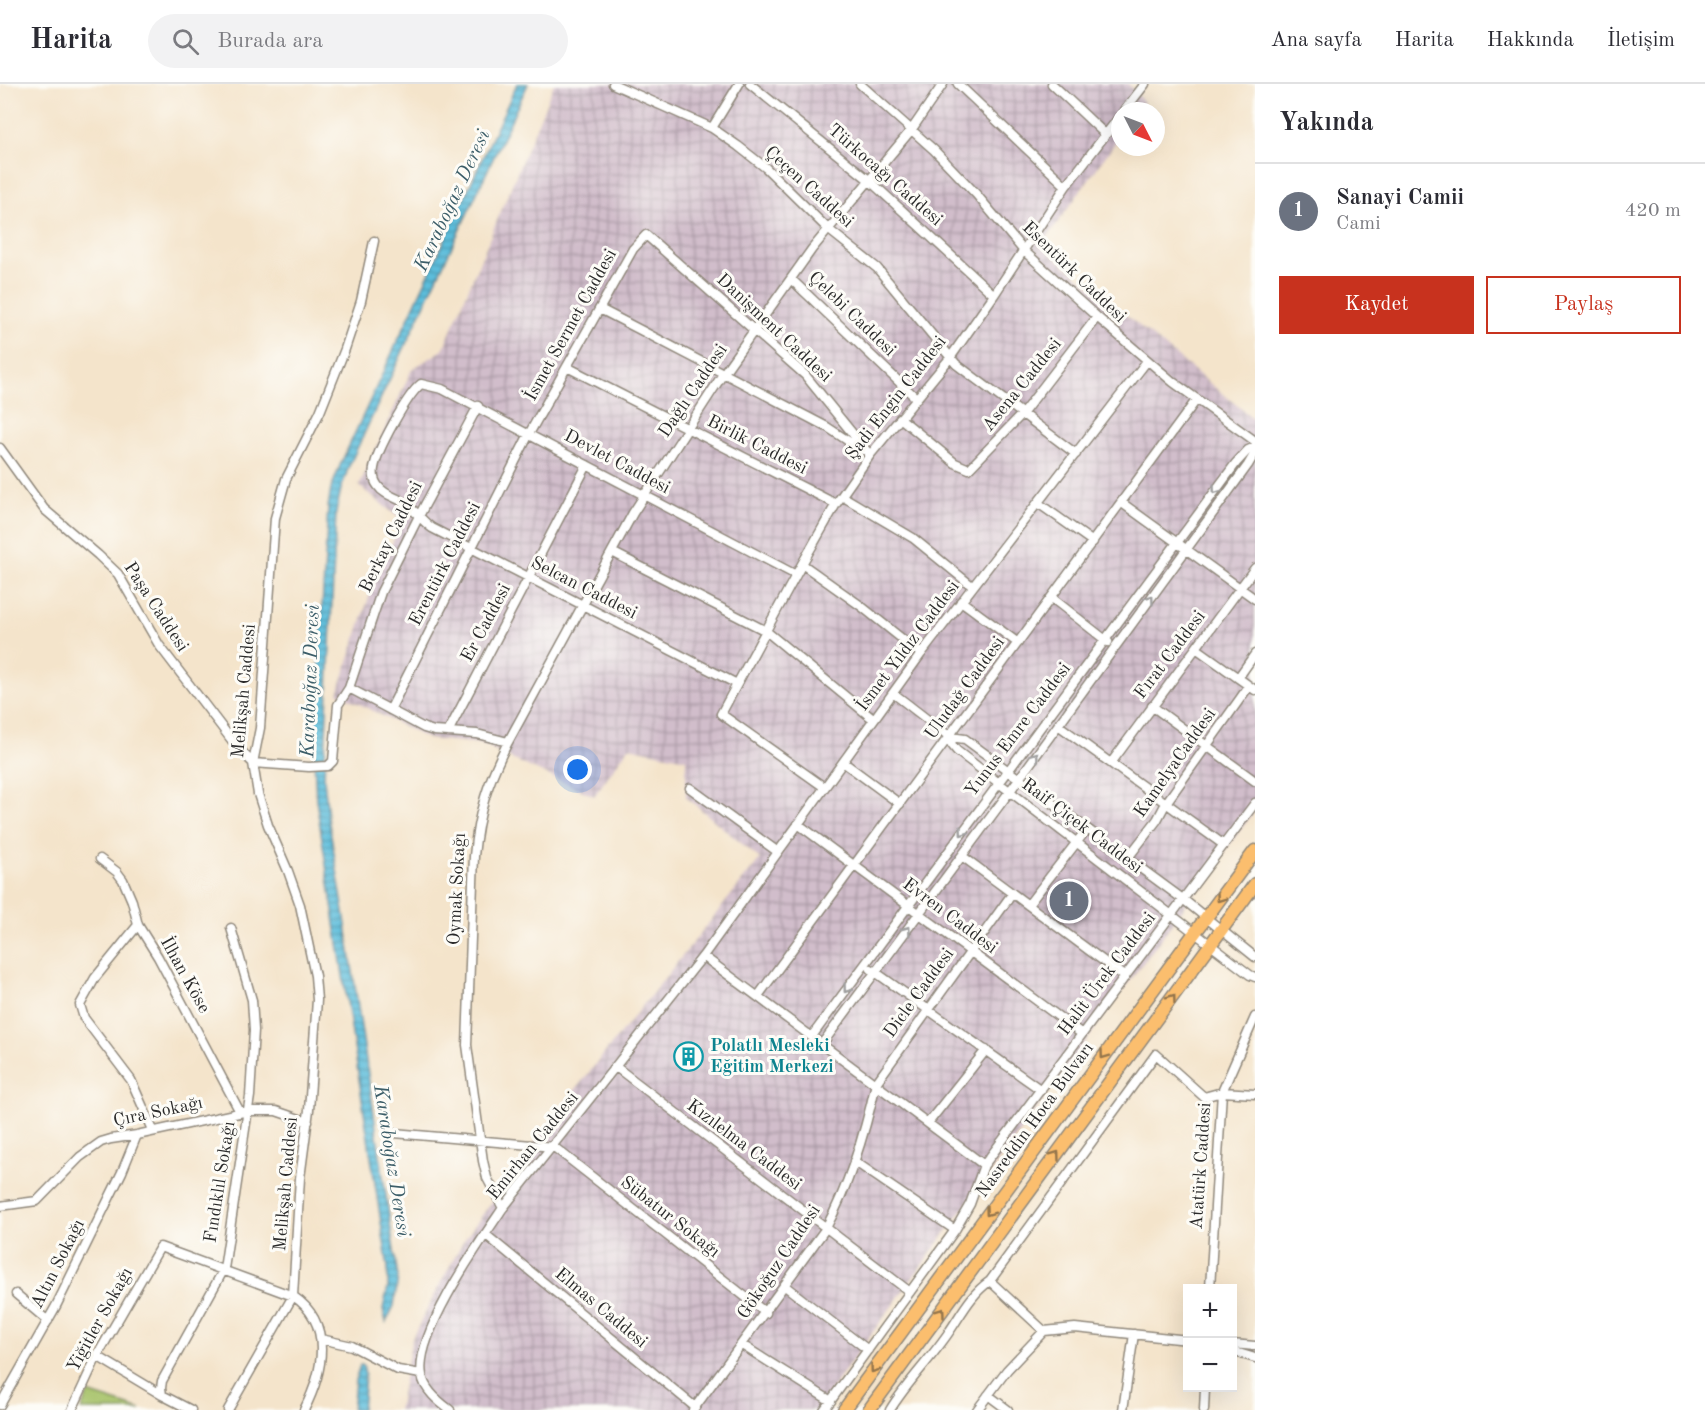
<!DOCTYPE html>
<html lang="tr">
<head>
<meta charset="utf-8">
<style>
	:root { --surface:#fff; --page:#f2f2f3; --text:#2b2b33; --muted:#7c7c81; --line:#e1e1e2; --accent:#c8321e }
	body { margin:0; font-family:"Old Standard TT",serif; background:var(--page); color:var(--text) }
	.controls { position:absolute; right:18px; bottom:18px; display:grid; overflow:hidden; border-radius:0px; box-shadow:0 6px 24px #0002 }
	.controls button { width:54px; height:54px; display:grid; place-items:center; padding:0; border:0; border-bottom:2px solid var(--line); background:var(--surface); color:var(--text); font:30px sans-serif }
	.compass { position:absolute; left:1111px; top:18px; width:54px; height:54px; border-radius:50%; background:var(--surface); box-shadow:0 6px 24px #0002; rotate:132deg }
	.you { position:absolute; left:578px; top:686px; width:21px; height:21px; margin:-15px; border:4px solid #fff; border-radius:50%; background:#1a73e8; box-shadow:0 0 0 9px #1a73e833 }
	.badge { display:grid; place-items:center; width:39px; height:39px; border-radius:50%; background:var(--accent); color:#fff; font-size:20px; font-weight:700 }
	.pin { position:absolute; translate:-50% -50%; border:3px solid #fff; box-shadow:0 2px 6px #0006 }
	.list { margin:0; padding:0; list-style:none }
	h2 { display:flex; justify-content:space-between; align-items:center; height:78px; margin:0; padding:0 24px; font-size:26px }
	h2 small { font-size:20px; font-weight:400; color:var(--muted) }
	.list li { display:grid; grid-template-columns:39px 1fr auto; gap:18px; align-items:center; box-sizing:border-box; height:96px; padding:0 24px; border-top:2px solid var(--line) }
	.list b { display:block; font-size:22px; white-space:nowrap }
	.list p { margin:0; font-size:20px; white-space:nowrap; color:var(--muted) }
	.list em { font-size:20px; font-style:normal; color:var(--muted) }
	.actions { display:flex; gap:12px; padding:18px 24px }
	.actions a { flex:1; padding:14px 0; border:2px solid var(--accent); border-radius:0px; text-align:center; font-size:21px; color:var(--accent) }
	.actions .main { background:var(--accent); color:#fff }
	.icon { flex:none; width:33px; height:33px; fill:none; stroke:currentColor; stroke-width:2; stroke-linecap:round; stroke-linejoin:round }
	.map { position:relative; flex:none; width:1255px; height:1326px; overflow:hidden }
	header { display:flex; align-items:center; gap:36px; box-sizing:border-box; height:84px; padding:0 30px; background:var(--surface); border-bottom:2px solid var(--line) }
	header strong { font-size:28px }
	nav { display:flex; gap:33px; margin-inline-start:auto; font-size:21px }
	.search { width:420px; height:54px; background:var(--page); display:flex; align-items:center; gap:15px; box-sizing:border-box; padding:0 21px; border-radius:33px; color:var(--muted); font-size:22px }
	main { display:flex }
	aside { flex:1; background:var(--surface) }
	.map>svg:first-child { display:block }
</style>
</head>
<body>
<header>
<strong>Harita</strong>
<div class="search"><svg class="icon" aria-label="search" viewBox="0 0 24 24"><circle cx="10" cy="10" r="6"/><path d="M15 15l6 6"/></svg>Burada ara</div>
<nav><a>Ana sayfa</a><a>Harita</a><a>Hakkında</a><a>İletişim</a></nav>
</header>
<main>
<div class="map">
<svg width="1255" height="1326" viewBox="0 0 1255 1326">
	<defs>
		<pattern id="industrial-grid" width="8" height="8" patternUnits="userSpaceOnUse" patternTransform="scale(1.5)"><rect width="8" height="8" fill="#d1bdcb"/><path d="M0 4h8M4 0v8" fill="none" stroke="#aa9aa5"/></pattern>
		<pattern id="water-rules" width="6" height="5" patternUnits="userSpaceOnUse" patternTransform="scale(1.5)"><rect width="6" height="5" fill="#5cbddb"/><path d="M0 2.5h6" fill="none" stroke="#4c9ab2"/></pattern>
	</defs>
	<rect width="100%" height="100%" fill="#fdfcf7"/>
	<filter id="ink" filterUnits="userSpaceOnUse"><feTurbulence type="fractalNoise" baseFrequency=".0167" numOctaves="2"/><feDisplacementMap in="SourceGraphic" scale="12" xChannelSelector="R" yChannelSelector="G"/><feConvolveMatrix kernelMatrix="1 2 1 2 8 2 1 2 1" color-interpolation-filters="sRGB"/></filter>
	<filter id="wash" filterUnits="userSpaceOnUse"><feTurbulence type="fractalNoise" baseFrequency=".008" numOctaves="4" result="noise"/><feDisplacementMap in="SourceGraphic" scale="24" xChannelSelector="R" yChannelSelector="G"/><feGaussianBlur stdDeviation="1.35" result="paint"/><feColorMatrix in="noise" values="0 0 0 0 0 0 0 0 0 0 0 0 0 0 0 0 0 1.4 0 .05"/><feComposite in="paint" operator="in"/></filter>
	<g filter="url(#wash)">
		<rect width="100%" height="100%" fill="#f4e4cb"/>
		<path fill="url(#industrial-grid)" d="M554,0h574l16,18 -6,9h-18v25l-79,110 214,174v390l-439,600h-418l14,-72 50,-95 89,-123 209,-261 -74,-62v-38l-57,-12 -35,49 -80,-36 -31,-16 -55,-5 -90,-46 31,-96 33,-77 -43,-34 53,-117 31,-19z"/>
		<path fill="#a7c36a" stroke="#69774a" stroke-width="1.5" d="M88,1309l53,17h-60z"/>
		<path fill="url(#water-rules)" stroke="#447483" stroke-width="1.5" d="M517,0h11l-179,382 -8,23 -5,23 -12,267 4,38 17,101 53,359 -4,29 -8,16 -3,-13 5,-22v-19l-72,-468 -2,-41 2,-50 12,-202 3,-18 10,-26z
			M360,1281h3l2,10 -3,35h-10l3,-30z"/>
	</g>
	<g filter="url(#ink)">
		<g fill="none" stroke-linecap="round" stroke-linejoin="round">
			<defs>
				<path id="minor" d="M613,0l99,44 26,18 28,22 62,61 49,39 79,96 120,90
					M750,0l119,96 125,115
					M860,0l74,66 42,44 47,56 74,67 76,65 82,59
					M958,0l108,102
					M1052,0l53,50
					M1124,27l21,-27
					M712,44l27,-44
					M791,195l125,119
					M600,225l227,118 35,23
					M567,283l269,137
					M900,334l55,45 14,6 54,-56 74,-96
					M0,364l44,61 54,46 20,19 41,71 78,102 16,16
					M842,412l71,42 59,48
					M1038,419l55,39
					M1122,419l133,96
					M612,468l154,79 107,88
					M802,480l59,42 60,48
					M1052,514l56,44
					M961,517l57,42
					M1196,564l59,42
					M1238,594l17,-24
					M737,600l-305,-156c-10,-7 -17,-18 -27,-25 -9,-6 -21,-8 -27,-17 -4,-5 -5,-12 -4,-18 3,-18 33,-73 47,-84l21,5 354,186
					M349,604l75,40 10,3 43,3 31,8
					M893,609l57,44 15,2 219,161 71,57
					M1152,622l103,75
					M390,626l139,-276 104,-185 13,-14 159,140 65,80
					M1058,641l166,120
					M448,648l139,-267
					M950,653l2,8 5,6 293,224 5,2
					M843,678l57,42
					M253,679l56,4 19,-1 5,-5 5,-56 11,-17 32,-96 38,-76 59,-110
					M1111,679l144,-195
					M824,703l-103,-73 81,-150 34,-60 34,-49 80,-97 44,-63 72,-109 54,-70
					M690,704l88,64
					M798,740l284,210
					M962,772l163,121
					M100,775l17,13 6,8 9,21 6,24 20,32 82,155
					M1127,775l30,-39 9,-17 83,-117
					M1028,821l59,-76
					M138,841l-43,53 -15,27 4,13 47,62 22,50
					M703,872l281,209
					M871,885l170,121
					M758,912l439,-597
					M812,952l424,-573 12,-13 7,-3
					M822,960l188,-253 238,-326 7,-12
					M616,983l294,225
					M928,1039l58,-73
					M394,1049l160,14 212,166
					M854,1077l101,69
					M0,1122l37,-5 43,-44 21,-15 10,-3 26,-4 111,-24h28l32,11
					M503,1124l-16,-30 -4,-17 -16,-116 7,-189c4,-44 14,-75 34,-114l125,-229 90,-139 89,-125 100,-120 31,-45
					M485,1150l210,173
					M785,1202l83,64
					M1210,1204l12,-196 33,-75
					M16,1210l32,27
					M1044,1247l-54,-50 166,-227 48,43 18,-5 33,2
					M321,1255l31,7 46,24 23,4
					M1232,1260l23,2
					M742,1261l89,56
					M1232,1267l23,7
					M97,1272l65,39
					M988,1311l20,15
					M0,1321l56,-99 66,-134 15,-37
					M72,1326l25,-54 63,-109 133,49c41,27 30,77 11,114
					M191,1326l-29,-15 -1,-7 1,-7 62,-112 26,-173 4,-66 -2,-30 -21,-72
					M228,1326l65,-114 7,-118 9,-68 8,-110 -2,-24 -15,-71 -12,-34 -20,-46 -10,-31 -5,-31 7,-35 15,-210 11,-39 34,-67 25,-63 16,-48 13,-60
					M450,1326c-11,-8 -26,-20 -28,-35 -8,-40 58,-133 81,-167l200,-252 218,-302 226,-293
					M693,1326l133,-182c24,-45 39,-95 50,-145l136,-189
					M824,1326l131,-180 15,-26 14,-39 271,-362
					M890,1326c17,-28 41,-51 59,-78 13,-19 22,-38 41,-51
					M977,1326l30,-40 37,-39 31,-3 113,12
					M1123,1326l11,-76
					M1204,1326l1,-22"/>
				<path id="highway" d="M844,1326l411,-559
					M869,1326l386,-526"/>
			</defs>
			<use href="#minor" stroke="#90887b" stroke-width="11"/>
			<use href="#highway" stroke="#90887b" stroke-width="15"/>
			<use href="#minor" stroke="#fff" stroke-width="8"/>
			<use href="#highway" stroke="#fbbe6e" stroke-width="12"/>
		</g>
		<defs><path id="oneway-chevron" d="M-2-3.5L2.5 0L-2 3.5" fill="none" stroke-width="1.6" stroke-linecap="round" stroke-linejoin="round" transform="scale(1.5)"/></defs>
		<g stroke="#a0a0a0">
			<use href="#oneway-chevron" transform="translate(1216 406) rotate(126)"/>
			<use href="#oneway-chevron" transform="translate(1150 515) rotate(-54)"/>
			<use href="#oneway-chevron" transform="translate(1035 672) rotate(-54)"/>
			<use href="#oneway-chevron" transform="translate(963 748) rotate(126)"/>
			<use href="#oneway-chevron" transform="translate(907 846) rotate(-53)"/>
			<use href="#oneway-chevron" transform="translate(847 905) rotate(127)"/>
		</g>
		<g stroke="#93744c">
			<use href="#oneway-chevron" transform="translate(1220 814) rotate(126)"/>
			<use href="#oneway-chevron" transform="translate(1172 914) rotate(-54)"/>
			<use href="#oneway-chevron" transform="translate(1104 971) rotate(126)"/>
			<use href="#oneway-chevron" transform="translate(1056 1071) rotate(-54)"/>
			<use href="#oneway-chevron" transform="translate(989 1128) rotate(126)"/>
			<use href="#oneway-chevron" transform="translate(941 1228) rotate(-54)"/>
			<use href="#oneway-chevron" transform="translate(874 1285) rotate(126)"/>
		</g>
	</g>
	<defs>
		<symbol id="building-ring" viewBox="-11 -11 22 22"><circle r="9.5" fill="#fdfcf7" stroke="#0f9aa8" stroke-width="1.5"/><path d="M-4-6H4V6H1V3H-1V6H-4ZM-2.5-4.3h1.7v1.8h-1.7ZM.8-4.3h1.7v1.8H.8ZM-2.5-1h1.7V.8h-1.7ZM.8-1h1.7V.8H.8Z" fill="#0f9aa8"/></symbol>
	</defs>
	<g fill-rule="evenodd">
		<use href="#building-ring" x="672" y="956" width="33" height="33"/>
	</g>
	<g text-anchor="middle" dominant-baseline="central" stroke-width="6" stroke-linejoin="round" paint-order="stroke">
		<g font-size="18" fill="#2b2b2b" stroke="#fdfcf7">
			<text transform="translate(885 91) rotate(41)">Türkocağı Caddesi</text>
			<text transform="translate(809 103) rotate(42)">Çeçen Caddesi</text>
			<text transform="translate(1074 188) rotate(44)">Esentürk Caddesi</text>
			<text transform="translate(852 230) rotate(44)">Çelebi Caddesi</text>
			<text transform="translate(571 241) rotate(-61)">İsmet Sermet Caddesi</text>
			<text transform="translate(774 244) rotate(43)">Danişment Caddesi</text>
			<text transform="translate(1022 301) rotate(-51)">Asena Caddesi</text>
			<text transform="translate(693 307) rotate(-56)">Dağlı Caddesi</text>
			<text transform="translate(896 314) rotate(-52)">Şadi Engin Caddesi</text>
			<text transform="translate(757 361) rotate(27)">Birlik Caddesi</text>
			<text transform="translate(617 378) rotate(28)">Devlet Caddesi</text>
			<text transform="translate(391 453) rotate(-64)">Berkay Caddesi</text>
			<text transform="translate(445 480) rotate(-63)">Erentürk Caddesi</text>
			<text transform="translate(584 504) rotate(27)">Selcan Caddesi</text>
			<text transform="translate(156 523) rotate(57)">Paşa Caddesi</text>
			<text transform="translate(486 539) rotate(-62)">Er Caddesi</text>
			<text transform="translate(908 562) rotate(-53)">İsmet Yıldız Caddesi</text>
			<text transform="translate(1170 571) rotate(-53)">Fırat Caddesi</text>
			<text transform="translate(965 604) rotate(-54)">Uludağ Caddesi</text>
			<text transform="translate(244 607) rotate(-85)">Melikşah Caddesi</text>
			<text transform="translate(1018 646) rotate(-53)">Yunus Emre Caddesi</text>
			<text transform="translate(1175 679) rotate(-55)">KamelyaCaddesi</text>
			<text transform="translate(1082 742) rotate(37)">Raif Çiçek Caddesi</text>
			<text transform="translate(457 805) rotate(-87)">Oymak Sokağı</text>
			<text transform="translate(950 832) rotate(37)">Evren Caddesi</text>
			<text transform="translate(1107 890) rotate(-53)">Halit Ürek Caddesi</text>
			<text transform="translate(185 891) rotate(61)">İlhan Köse</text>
			<text transform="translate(919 909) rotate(-54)">Dicle Caddesi</text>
			<text transform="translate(158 1028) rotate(-12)">Çıra Sokağı</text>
			<text transform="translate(1035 1036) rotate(-54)">Nasreddin Hoca Bulvarı</text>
			<text transform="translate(744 1061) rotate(37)">Kızılelma Caddesi</text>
			<text transform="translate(533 1062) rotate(-51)">Emirhan Caddesi</text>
			<text transform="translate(1201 1082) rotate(-86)">Atatürk Caddesi</text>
			<text transform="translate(220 1098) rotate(-81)">Fındıklıl Sokağı</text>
			<text transform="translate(286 1100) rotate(-85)">Melikşah Caddesi</text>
			<text transform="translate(670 1133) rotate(38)">Sübatur Sokağı</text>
			<text transform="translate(779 1178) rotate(-56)">Gökoğuz Caddesi</text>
			<text transform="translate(58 1180) rotate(-63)">Altın Sokağı</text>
			<text transform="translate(601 1224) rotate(40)">Elmas Caddesi</text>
			<text transform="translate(100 1236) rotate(-61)">Yiğitler Sokağı</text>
		</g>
		<g font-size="18" font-weight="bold" fill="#0d838f" stroke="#fdfcf7" text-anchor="start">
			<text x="710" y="962">Polatlı Mesleki<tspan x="710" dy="21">Eğitim Merkezi</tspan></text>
		</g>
		<g font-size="20" font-style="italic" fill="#3c5e69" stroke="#fdfcf7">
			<text transform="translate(453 117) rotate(-65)">Karaboğaz Deresi</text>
			<text transform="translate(311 597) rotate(-88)">Karaboğaz Deresi</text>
			<text transform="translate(391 1077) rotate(81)">Karaboğaz Deresi</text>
		</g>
	</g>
</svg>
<div class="controls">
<button>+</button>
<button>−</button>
</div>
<svg class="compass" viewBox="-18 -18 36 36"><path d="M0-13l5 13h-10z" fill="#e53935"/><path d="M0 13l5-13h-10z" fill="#7c7c81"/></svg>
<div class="you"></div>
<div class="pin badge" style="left:1069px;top:817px;background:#6b7280">1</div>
</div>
<aside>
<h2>Yakında<small></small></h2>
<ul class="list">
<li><span class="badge" style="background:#6b7280">1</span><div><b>Sanayi Camii</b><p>Cami</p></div><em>420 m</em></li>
</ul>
<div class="actions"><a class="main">Kaydet</a><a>Paylaş</a></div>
</aside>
</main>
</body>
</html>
